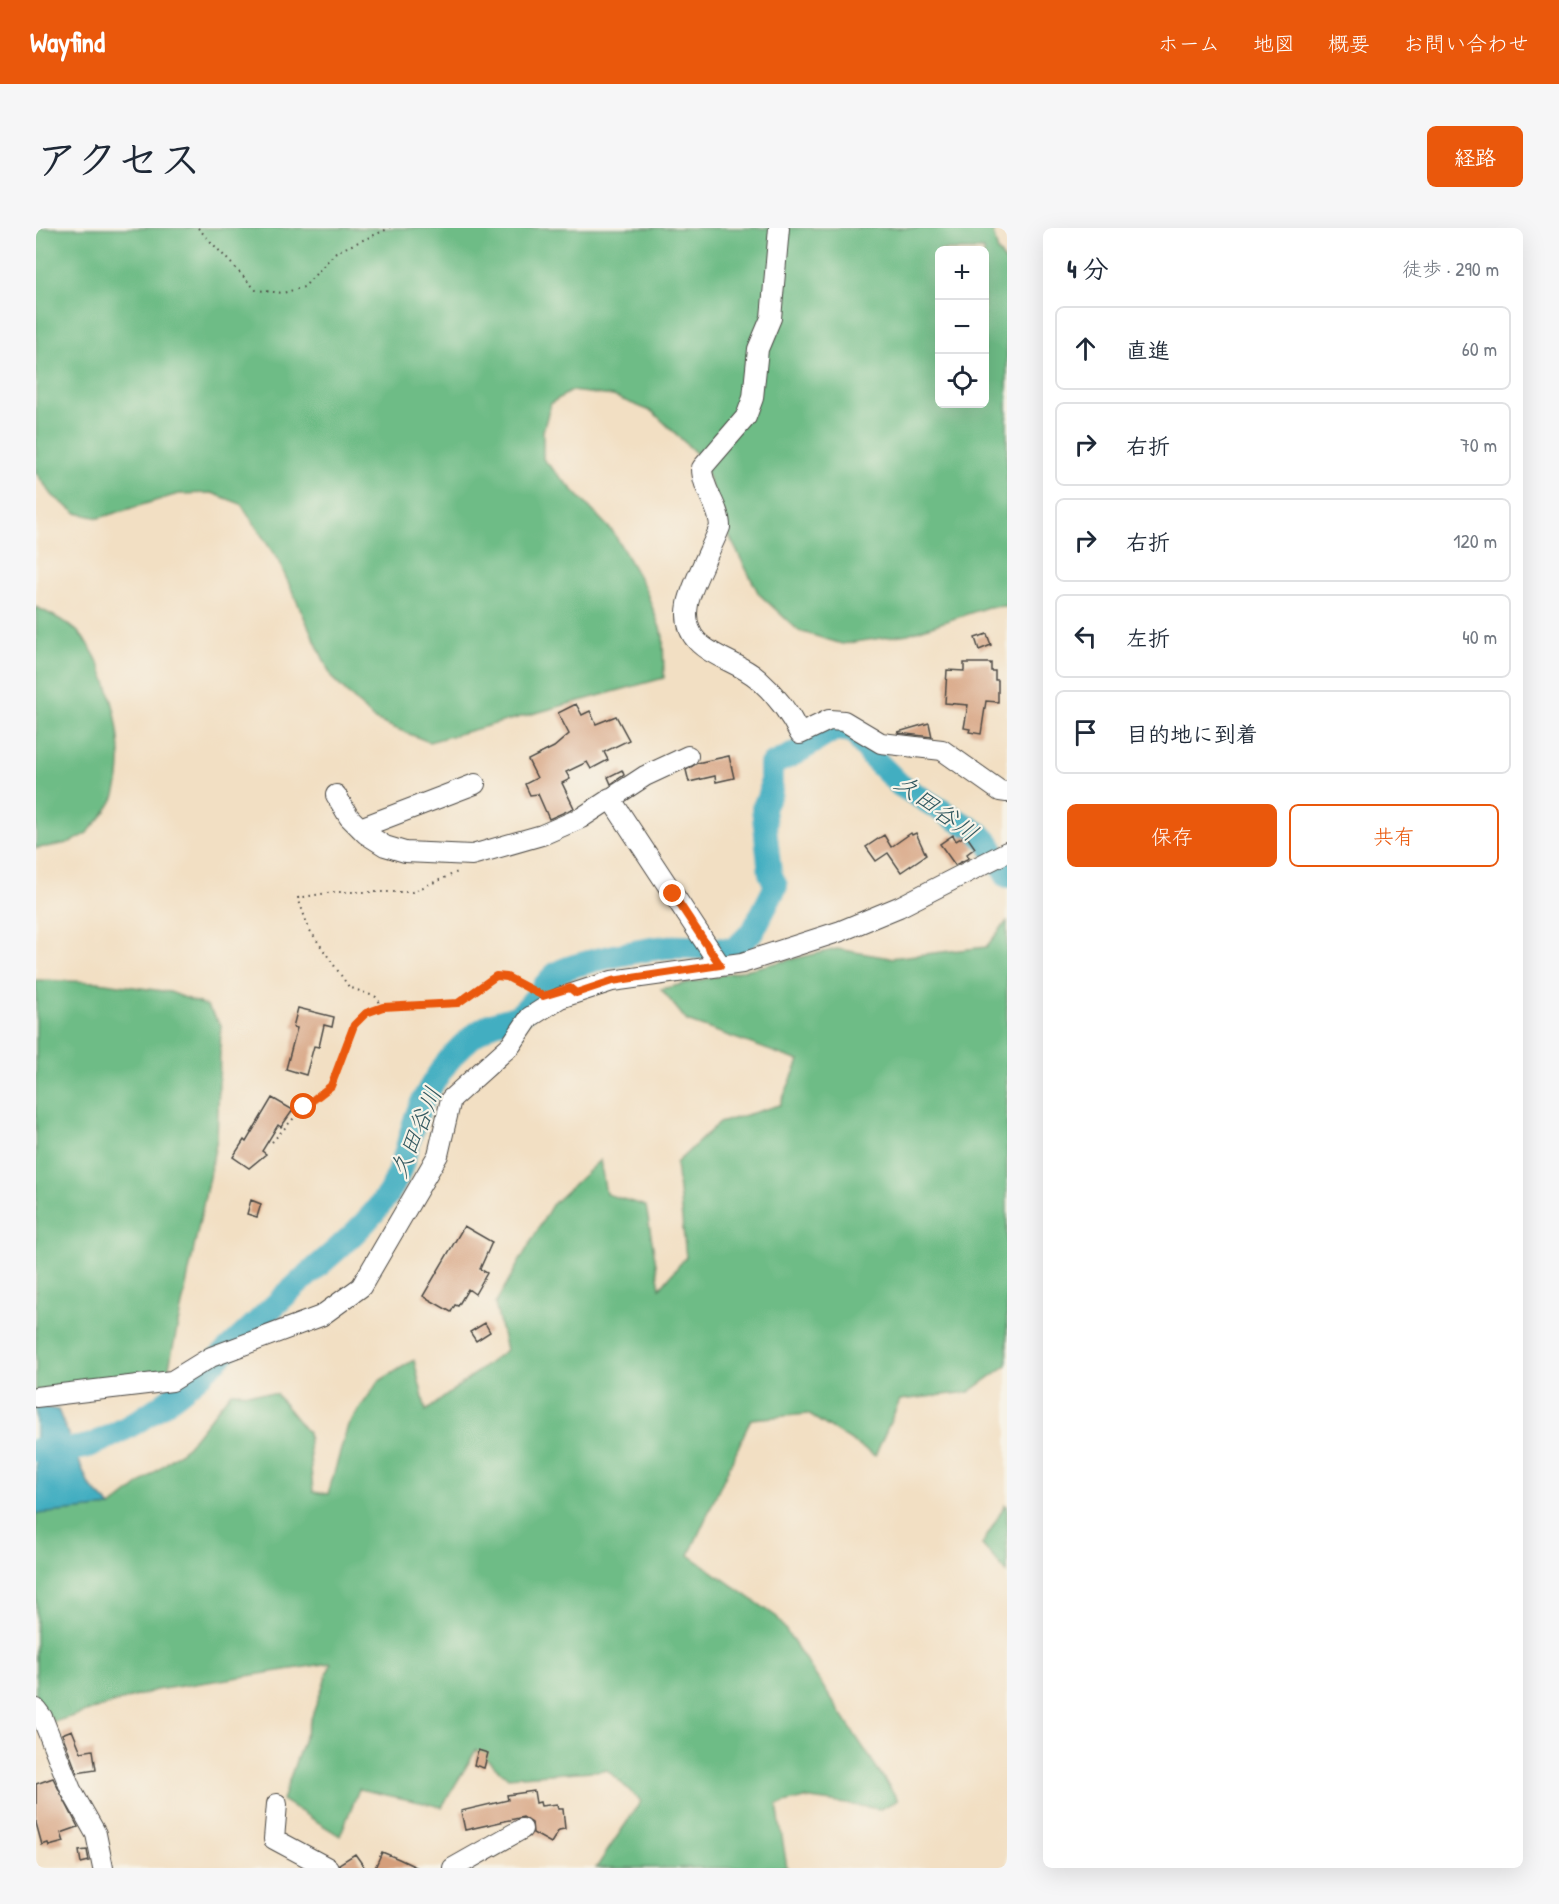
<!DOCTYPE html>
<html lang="ja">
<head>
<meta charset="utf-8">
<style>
	:root { --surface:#fff; --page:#f6f6f7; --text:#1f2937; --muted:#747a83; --line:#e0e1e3; --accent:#ea580c }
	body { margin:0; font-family:"Patrick Hand","Klee One",sans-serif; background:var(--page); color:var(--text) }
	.controls { position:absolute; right:18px; top:18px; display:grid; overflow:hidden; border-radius:9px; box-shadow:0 6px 24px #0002 }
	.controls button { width:54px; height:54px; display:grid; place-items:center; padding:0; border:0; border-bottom:2px solid var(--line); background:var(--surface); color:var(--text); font:30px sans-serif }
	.stop { position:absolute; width:18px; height:18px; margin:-14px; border:4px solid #ea580c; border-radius:50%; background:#fff }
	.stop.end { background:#ea580c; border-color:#fff; box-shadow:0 2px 6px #0008 }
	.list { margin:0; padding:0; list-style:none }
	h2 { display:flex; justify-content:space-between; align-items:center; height:78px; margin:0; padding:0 24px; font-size:26px }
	h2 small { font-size:20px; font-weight:400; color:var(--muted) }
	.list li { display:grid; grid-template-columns:39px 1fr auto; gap:18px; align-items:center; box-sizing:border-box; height:84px; margin:0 12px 12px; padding:0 12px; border:2px solid var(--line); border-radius:9px }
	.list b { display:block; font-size:22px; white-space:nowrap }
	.list em { font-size:20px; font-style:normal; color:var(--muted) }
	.actions { display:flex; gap:12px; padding:18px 24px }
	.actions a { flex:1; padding:14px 0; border:2px solid var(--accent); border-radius:9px; text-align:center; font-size:21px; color:var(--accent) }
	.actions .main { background:var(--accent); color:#fff }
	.icon { flex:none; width:33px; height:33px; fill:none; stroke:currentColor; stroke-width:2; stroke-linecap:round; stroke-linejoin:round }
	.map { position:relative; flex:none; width:971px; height:1640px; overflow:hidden; border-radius:9px }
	header { display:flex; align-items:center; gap:36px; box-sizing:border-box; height:84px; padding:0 30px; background:var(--accent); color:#fff }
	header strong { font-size:28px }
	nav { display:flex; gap:33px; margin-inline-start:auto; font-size:21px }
	.intro { display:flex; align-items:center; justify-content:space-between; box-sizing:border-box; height:144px; padding:0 36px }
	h1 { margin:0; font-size:42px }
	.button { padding:15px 27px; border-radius:9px; background:var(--accent); color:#fff; font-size:21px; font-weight:700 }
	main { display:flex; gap:36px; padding:0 36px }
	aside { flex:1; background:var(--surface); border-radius:9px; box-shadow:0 6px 24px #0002 }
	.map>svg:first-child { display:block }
</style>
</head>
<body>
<header>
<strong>Wayfind</strong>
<nav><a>ホーム</a><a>地図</a><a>概要</a><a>お問い合わせ</a></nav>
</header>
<div class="intro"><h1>アクセス</h1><a class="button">経路</a></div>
<main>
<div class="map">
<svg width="971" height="1640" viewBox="0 0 971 1640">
	<rect width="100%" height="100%" fill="#f7f3e8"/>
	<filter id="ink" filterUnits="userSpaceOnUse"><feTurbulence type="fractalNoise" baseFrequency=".0167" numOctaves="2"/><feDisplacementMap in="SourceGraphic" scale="12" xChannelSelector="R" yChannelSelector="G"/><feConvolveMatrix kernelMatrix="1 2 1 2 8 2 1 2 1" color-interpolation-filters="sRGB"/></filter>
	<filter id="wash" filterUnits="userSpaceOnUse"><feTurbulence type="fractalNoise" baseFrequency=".008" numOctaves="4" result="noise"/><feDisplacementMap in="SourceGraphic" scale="24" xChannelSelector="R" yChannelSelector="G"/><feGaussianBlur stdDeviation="1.35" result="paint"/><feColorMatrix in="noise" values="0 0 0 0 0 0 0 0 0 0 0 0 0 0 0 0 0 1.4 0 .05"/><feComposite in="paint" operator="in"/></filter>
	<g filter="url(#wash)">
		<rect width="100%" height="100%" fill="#f2dfc3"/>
		<path fill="#6ebc86" stroke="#4c7458" stroke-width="1.5" fill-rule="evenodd" d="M0,0h956l6,24 9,11v343l-19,1 -80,27 -66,10 -43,-13 -40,-37 -33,-64 -24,-71 -49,-47 -40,-16 -42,-5 -20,12 -8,28v28l70,73 32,56 18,48 1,42 -235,64 -54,-22 -43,-42 -54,-118 -37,-56 -29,-11 -34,1 -79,24 -23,-5 -23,-17 -17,-23zM903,22h45v154h-45z
			M0,379c14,7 32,15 43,26 31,33 51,118 36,162 -3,10 -19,29 -27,37 -13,12 -35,14 -52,16z
			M971,693v444l-38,27 -69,8 -25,56 -67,-42 -57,5 -62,136 88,62 121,183 -18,9 -76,-11 -27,7 10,63h-191l45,-67 -34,-31 -100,7 -31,-27 -34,57 -83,-18 -19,47 -58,-36 49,-137 -175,27 -102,32 -18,-23v-185l75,-7 77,-61 43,-54 45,2 32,39 5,59 15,2 20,-69 31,-44 35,-21 12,51 80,-61 -11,-46 57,-99 48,-45 6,34 40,12 14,82 26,-31 -10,-94 43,-40 61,-18 19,-44 -112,-40 -26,-32 176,-40 53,9 96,-11z
			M0,752l62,2 72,10 37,14 14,19 -4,114 -50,237 -131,18z
			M969,1277l2,1v67l-25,-28z"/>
		<path fill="#42aec1" stroke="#366c76" stroke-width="1.5" d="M0,1178l22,4 31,75 22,22 -75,7z"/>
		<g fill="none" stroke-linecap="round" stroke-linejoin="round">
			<path stroke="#42aec1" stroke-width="24" d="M0,1222c17,-1 39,1 55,-5 84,-34 143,-104 209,-163 31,-28 64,-53 88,-88 20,-30 20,-68 38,-99 15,-28 35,-54 64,-70 9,-5 22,-5 30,-11 15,-11 23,-31 37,-41 14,-10 94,-25 112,-26 21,-1 44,2 65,3l19,-19 23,-45 -6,-13 -7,-65 8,-16v-27l25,-12 39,-24 18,2 20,27 27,27 80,49 10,11 17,31"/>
		</g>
		<g id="blocks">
			<path fill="#d59f7b" d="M951,406l4,11 -12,5 -4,-12z
				M928,435h27v8h4v9h3v22l-12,-1 -5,33 -12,-2 1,-3 -6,-1 4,-23 -23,-2 2,-33 17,1z
				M540,476l6,11 8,-4 6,13 20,-8 13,24 -25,12 4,8 -17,9 -4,-7 -21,10 4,7 -8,4 12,25 -25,11 -11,-25 -8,1 -5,-11 12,-6 -9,-18 26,-13 15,-13 -11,-21z
				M893,495l3,14 -34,-4v-1z
				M693,528l5,22 -18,4 -1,-6 -26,6 -3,-12 11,-7z
				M586,542l2,5 -13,9 -3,-7z
				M875,605l1,2 4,-2 10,22 -25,17 -13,-19 -12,8 -10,-14 18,-12 7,12z
				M917,607l3,6 10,-6 9,13 -8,6 2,4 -14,7 -15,-21z
				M262,780l36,9 -2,10 -8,-2 -5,22 -5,-1 -8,29 -20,-6 11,-41 -4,-1z
				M236,870l21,12 -12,17 -3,-2 -16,26 4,3 -17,14 -16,-11 11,-17 2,2z
				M215,972l10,4 -4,13 -10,-3z
				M428,998l28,16 -12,27 7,4 -12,21 -7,-5 -10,17 -3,-1 -4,7 -28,-16z
				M449,1095l5,9 -14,9 -6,-9z
				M36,1502l9,22 12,-2 3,20 -19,3 -15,-39z
				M442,1522l10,3 -4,15 -10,-3z
				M17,1550l25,49 -17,6 3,9 -15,4 -1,-3 -6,2 -6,-22v-39z
				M498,1563l2,12 4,-1 1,4 16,-2 1,5h5l2,20 -6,1 -8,13 -18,-10 -1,-10 -9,-6 -58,13 -4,-19 47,-11 -1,-5z
				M51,1622l2,11 -8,2 -2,-12z
				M346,1624l17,7 19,9h-43z
				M319,1626l10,14h-25l-1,-4z"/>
		</g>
	</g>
	<g filter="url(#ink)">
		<use href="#blocks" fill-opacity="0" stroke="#494642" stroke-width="1.5"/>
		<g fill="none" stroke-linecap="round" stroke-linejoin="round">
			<defs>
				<path id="minor" d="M743,0l-8,90 -13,31 -5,49 -7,19 -44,51c0,22 18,38 18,59 -8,20 -29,59 -32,77 -9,50 44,51 70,75 16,14 32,35 42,55l29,-14 15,1 37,22 61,7 58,41 7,1
					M300,567l13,22 17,17 19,12 20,6 67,3 70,-20 39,-17 64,-42 43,-20
					M574,570l110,167
					M324,600l115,-44
					M0,1169l136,-16 39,-24 110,-41 40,-29 77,-132 13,-56 60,-54 19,-28 30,-19 52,-17 130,-18 99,-32 58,-24 108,-55
					M0,1481l6,8 29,73 25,44 7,34
					M241,1576l-3,35 54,29
					M417,1640l69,-39"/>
			</defs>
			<use href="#minor" stroke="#494642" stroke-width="22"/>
			<path stroke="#494642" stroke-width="2" stroke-dasharray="1.5 4.5" stroke-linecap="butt" d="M162,0l58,62 27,3 21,-6 32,-35 54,-24
				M347,779l-7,-10 -27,-10 -40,-58 -11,-31 35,-6h79l48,-21
				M236,914l32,-35 27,-21 23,-61 12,-12 17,-6 75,-4 38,-27 11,1 30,17"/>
			<use href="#minor" stroke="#fff" stroke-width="20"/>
		</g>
	</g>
	<g fill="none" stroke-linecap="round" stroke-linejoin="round" filter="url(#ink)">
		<path stroke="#ea580c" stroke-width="8" d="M268,879l27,-21 23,-61 12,-12 17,-6 75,-4 38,-27 11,1 36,19 27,-8 6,5 36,-12 108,-16 -47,-71"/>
	</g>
	<g text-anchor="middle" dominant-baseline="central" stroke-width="4.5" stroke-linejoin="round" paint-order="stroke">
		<g font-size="24" font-style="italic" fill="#335960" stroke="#f7f3e8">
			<text transform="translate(901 579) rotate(36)">久田谷川</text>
			<text transform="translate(379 904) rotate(-67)">久田谷川</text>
		</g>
	</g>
</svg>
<div class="controls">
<button>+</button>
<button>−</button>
<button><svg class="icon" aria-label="locate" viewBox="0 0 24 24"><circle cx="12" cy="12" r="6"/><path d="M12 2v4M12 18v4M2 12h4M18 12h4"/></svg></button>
</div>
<div class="stop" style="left:268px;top:879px"></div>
<div class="stop end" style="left:637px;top:666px"></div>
</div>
<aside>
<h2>4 分<small>徒歩 · 290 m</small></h2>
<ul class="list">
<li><svg class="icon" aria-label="ahead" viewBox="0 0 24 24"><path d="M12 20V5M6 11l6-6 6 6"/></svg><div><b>直進</b></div><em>60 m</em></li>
<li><svg class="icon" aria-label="right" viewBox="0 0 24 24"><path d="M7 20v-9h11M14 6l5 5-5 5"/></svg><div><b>右折</b></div><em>70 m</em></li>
<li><svg class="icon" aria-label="right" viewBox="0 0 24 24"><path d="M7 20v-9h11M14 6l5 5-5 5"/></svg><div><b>右折</b></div><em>120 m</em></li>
<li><svg class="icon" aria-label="left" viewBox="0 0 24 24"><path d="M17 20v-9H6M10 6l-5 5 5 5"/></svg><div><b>左折</b></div><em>40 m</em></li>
<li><svg class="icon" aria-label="arrive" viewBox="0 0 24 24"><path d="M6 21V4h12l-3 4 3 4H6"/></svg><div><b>目的地に到着</b></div></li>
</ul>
<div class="actions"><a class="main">保存</a><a>共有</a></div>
</aside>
</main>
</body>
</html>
